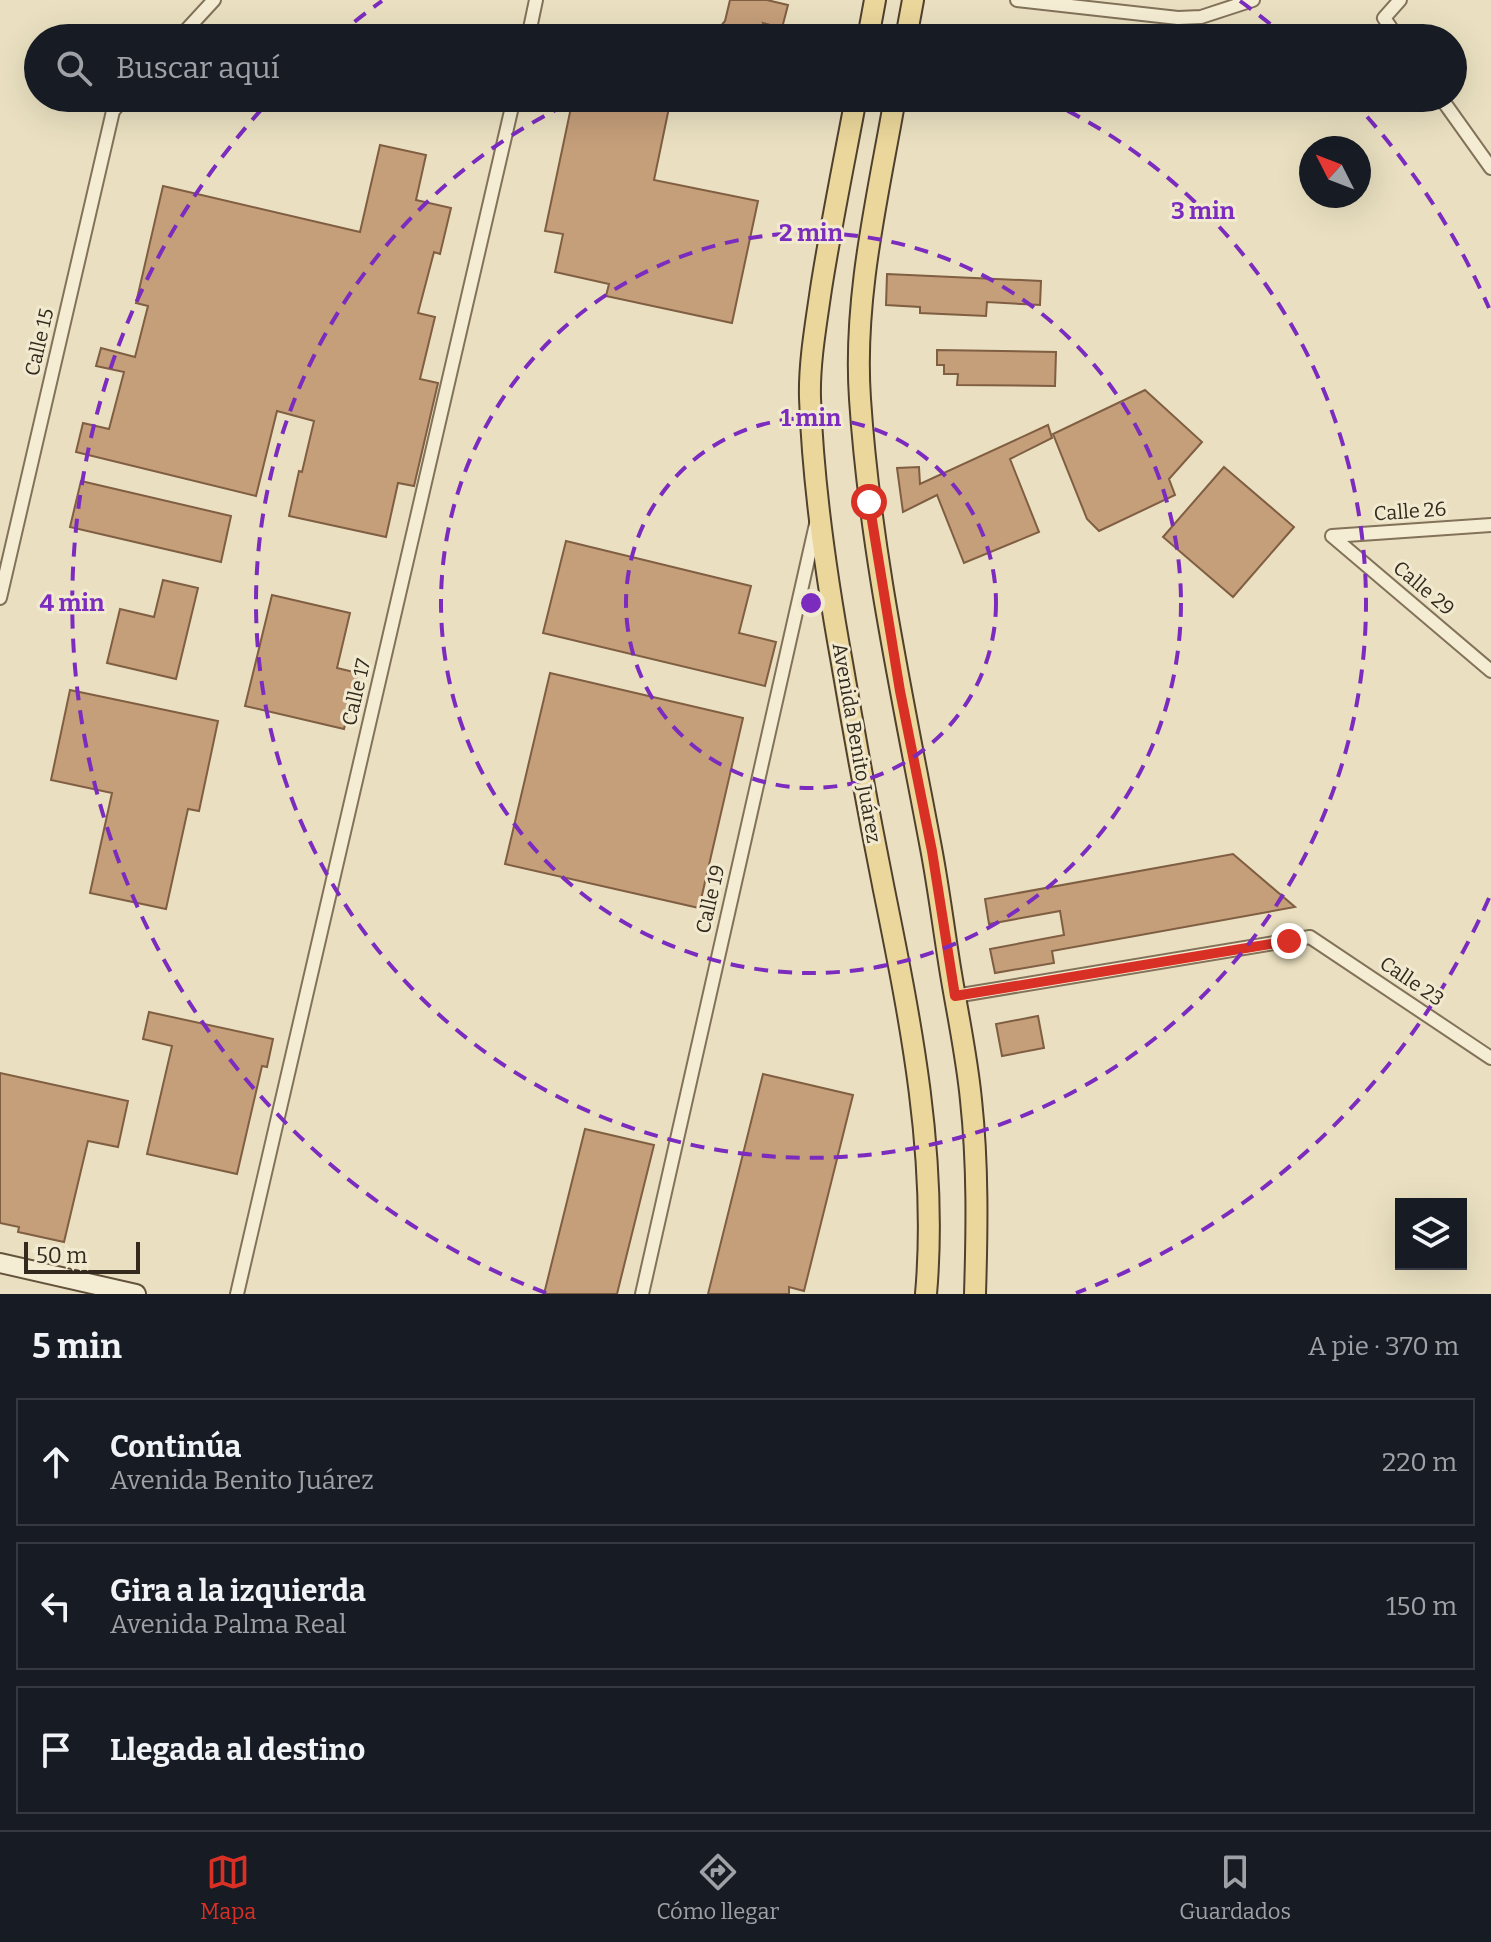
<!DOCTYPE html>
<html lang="es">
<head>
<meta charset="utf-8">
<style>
	:root { --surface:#171b24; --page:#20242c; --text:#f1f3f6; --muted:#9ea1a6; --line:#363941; --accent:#d93025 }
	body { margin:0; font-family:Bitter,serif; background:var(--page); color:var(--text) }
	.controls { position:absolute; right:24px; bottom:24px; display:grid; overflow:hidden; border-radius:0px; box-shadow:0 8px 32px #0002 }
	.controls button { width:72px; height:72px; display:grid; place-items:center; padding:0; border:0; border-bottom:2px solid var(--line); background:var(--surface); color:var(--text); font:40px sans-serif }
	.compass { position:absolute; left:1299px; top:136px; width:72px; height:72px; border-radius:50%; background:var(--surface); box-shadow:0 8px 32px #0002; rotate:312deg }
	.scale { position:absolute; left:24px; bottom:20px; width:116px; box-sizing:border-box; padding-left:8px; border:4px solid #33291d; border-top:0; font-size:22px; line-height:28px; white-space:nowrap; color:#33291d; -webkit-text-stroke:6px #f2ead0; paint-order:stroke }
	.stop { position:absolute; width:24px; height:24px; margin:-18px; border:6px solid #d93025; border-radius:50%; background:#fff }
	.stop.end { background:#d93025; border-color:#fff; box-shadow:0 2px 8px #0008 }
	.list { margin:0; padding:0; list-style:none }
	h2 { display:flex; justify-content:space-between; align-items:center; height:104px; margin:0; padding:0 32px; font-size:34px }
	h2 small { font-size:26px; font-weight:400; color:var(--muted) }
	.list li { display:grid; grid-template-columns:52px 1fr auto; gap:24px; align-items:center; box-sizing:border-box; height:128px; margin:0 16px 16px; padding:0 16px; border:2px solid var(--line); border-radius:0px }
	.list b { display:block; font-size:30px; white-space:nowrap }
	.list p { margin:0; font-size:26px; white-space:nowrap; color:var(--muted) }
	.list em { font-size:26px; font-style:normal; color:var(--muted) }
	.icon { flex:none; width:44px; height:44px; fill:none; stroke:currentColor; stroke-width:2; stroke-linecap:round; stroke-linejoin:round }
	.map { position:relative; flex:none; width:1491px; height:1294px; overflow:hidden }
	.search { position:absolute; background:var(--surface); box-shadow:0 8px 32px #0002; left:24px; right:24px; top:24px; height:88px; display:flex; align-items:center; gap:20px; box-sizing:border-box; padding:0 28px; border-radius:44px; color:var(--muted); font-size:30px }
	.sheet { height:536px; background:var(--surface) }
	nav { display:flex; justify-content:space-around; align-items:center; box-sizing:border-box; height:112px; border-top:2px solid var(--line); background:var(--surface); font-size:22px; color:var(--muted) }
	nav a { display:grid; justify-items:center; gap:4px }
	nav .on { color:var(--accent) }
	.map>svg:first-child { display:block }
</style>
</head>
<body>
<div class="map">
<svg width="1491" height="1294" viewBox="0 0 1491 1294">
	<rect width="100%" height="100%" fill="#eae0c1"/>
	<path fill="#c59e7a" stroke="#7f5e42" stroke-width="2" d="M730,0h37l21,5 -6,23 -19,-5 5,15h-57l14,-17z
		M573,98h98l-17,82 104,21 -26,122 -126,-27 3,-12 -54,-12 8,-38 -18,-3z
		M380,145l46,10 -10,45 35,8 -11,46 -6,-2 -16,61 17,4 -15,62 18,4 -24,103 -16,-3 -12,54 -97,-21 10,-45 3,1 12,-51 -37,-10 -21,85 -180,-44 7,-29 26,6 15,-57 -28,-6 5,-18 34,9 13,-51 -12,-3 27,-117 197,46z
		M887,274l154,7 -1,24 -53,-3 -1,14 -66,-3v-6l-34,-2z
		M937,350l119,2 -1,34 -98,-1 1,-11h-14v-9h-7z
		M1145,390l57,52 -33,37 6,16 -76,36 -12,-12 -34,-85z
		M1048,425l4,13 -42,21 29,73 -75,31 -27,-68 -34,17 -6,-44 22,-1 1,17z
		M1224,467l70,60 -61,70 -70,-60z
		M81,481l150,35 -10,46 -151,-35z
		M566,541l185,45 -12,47 37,9 -11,44 -222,-53z
		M163,580l35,8 -22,91 -69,-16 13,-54 34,8z
		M272,595l78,18 -13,55 21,5 -14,56 -99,-23z
		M550,673l193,45 -44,190 -194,-44z
		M70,690l148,31 -19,90 -11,-2 -22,100 -76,-16 22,-100 -61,-13z
		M1233,854l62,53 -243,44 2,12 -59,10 -5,-24 74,-14 -4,-24 -71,13 -4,-25z
		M149,1012l124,27 -6,28 -5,-1 -25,108 -90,-20 25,-108 -29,-7z
		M1038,1016l6,32 -42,8 -6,-32z
		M0,1073l128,28 -10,46 -30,-6 -24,101 -46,-10 1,-5 -19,-4z
		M763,1074l90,21 -49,196 -15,-4v7h-81z
		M585,1129l69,16 -37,149h-73z"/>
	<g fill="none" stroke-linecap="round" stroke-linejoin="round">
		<defs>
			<path id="street" d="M1017,0l161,18 23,-1 52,-17
				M179,38l35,-38
				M528,38l8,-38
				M1398,38l-14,-20 16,-18
				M1441,98l50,70
				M1332,536l159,135
				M1332,536l159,-11
				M0,598l113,-487 11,-13
				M955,996l355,-59 181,121
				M237,1294l277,-1196
				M642,1294l174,-770"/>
			<path id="secondary" d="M0,1263l136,31"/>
			<path id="primary" d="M868,38l7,-38
				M906,38l7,-38
				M856,98c-12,64 -25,127 -35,191 -5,35 -12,74 -11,109 3,89 16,177 32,265 13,76 27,152 42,227 27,133 54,268 42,404
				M895,98c-17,98 -42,200 -35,301 10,151 43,300 71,449 8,42 13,84 20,126 7,42 16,84 20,126 7,65 6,129 4,194"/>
		</defs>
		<use href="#street" stroke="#82725a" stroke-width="16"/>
		<use href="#secondary" stroke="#63533d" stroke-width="22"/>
		<use href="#primary" stroke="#50402e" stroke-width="24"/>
		<use href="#street" stroke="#f5edd3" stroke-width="12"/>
		<use href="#secondary" stroke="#f5edd3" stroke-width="18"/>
		<use href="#primary" stroke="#ebd79b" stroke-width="20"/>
	</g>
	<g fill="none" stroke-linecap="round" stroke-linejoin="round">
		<path stroke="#d93025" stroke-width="10" d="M869,502l31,189 32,160 23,145 334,-55"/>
	</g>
	<g fill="none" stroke="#7b2cbf" stroke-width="4" stroke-dasharray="14 10">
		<circle cx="811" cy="603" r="185"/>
		<circle cx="811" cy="603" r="370"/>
		<path d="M1046 100A555 555 0 1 1 576 100"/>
		<path d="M1489 898A739 739 0 0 1 1076 1293M546 1293A739 739 0 0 1 271 99M336 37A739 739 0 0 1 382 1M1240 1A739 739 0 0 1 1286 37M1351 99A739 739 0 0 1 1489 308"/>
	</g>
	<g text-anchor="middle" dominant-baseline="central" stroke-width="6" stroke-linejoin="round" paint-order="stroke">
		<g font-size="20" fill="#33291d" stroke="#f2ead0">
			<text transform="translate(39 342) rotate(-77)">Calle 15</text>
			<text transform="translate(1410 511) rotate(-4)">Calle 26</text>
			<text transform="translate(1424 588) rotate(40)">Calle 29</text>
			<text transform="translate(356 692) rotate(-77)">Calle 17</text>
			<text transform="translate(857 743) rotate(80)">Avenida Benito Juárez</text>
			<text transform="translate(710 899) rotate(-77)">Calle 19</text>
			<text transform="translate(1412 981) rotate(34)">Calle 23</text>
		</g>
	</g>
	<circle cx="811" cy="603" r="12" fill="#7b2cbf" stroke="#f2ead0" stroke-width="4"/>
	<g font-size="24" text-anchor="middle" font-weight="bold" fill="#7b2cbf" stroke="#f2ead0" stroke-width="6" stroke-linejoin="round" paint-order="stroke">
		<text x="1203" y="219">3 min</text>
		<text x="811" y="241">2 min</text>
		<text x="811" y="426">1 min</text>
		<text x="72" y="611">4 min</text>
	</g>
</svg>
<div class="controls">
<button><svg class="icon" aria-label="layers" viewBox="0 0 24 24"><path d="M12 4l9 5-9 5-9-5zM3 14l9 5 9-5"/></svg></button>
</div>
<svg class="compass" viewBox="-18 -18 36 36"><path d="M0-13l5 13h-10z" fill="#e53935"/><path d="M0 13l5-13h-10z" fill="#9ea1a6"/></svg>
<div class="scale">50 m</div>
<div class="stop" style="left:869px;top:502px"></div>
<div class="stop end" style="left:1289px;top:941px"></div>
<div class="search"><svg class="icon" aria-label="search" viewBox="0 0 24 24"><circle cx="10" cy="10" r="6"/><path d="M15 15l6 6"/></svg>Buscar aquí</div>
</div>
<section class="sheet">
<h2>5 min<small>A pie · 370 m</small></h2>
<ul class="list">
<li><svg class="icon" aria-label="ahead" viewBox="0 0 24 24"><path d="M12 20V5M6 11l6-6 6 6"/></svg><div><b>Continúa</b><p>Avenida Benito Juárez</p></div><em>220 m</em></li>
<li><svg class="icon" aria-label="left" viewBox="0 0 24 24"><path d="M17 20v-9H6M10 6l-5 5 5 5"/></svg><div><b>Gira a la izquierda</b><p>Avenida Palma Real</p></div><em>150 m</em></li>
<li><svg class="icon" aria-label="arrive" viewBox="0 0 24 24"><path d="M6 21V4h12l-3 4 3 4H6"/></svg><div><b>Llegada al destino</b></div></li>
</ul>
</section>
<nav>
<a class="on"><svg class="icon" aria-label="map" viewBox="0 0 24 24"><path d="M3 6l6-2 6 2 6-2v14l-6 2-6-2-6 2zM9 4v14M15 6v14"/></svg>Mapa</a>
<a><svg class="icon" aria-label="directions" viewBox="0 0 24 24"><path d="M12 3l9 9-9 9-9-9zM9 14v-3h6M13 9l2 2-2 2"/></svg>Cómo llegar</a>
<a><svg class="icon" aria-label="saved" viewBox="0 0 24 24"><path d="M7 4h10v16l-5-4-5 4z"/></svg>Guardados</a>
</nav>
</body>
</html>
